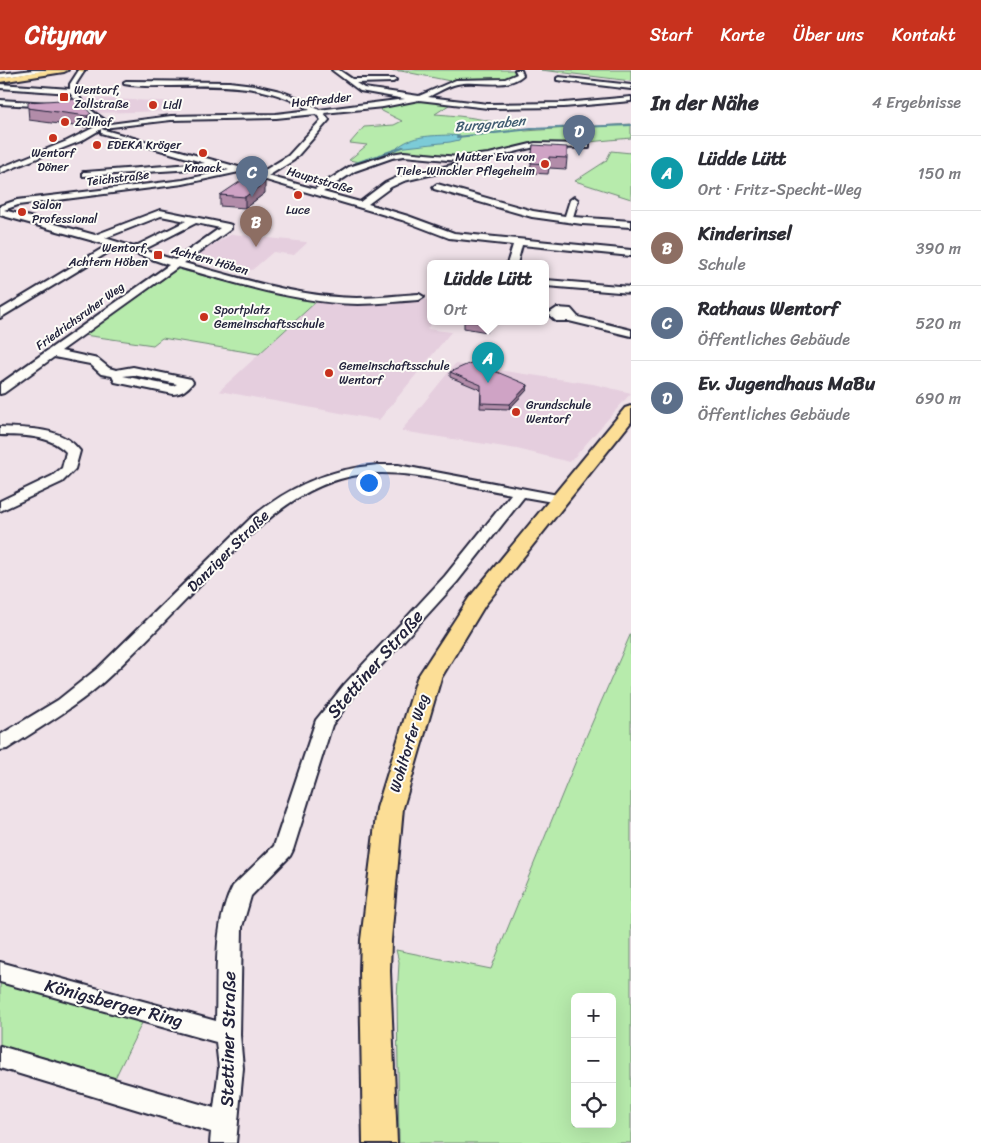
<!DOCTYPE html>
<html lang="de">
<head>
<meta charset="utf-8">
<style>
	:root { --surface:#fff; --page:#f2f2f3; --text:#2b2b33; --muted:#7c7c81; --line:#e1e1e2; --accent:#c8321e }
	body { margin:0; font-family:Sriracha,sans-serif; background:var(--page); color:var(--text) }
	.controls { position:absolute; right:15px; bottom:15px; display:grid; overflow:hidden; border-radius:8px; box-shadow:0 5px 20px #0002 }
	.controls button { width:45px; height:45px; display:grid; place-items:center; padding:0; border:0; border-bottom:1px solid var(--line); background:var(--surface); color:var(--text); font:25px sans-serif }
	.you { position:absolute; left:368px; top:412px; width:18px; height:18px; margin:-12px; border:4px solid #fff; border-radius:50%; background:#1a73e8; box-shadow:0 0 0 8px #1a73e833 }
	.badge { display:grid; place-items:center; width:32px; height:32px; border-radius:50%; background:var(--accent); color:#fff; font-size:16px; font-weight:700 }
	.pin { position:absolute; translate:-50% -41px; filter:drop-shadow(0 1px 2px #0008) }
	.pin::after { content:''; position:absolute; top:26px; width:18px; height:15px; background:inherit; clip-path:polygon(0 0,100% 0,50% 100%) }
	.popup { position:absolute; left:427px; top:190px; width:122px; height:65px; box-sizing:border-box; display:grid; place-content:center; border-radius:8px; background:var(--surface); filter:drop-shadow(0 1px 4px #0005); font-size:16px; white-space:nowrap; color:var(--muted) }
	.popup b { font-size:19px; color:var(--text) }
	.popup::after { content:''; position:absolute; left:50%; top:100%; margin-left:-10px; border:10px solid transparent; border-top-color:var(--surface) }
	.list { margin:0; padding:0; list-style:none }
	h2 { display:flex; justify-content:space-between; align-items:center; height:65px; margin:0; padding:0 20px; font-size:21px }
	h2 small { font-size:16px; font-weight:400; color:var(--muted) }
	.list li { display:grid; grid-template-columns:32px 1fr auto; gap:15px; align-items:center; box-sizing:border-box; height:75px; padding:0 20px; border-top:1px solid var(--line) }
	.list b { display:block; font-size:19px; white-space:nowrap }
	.list p { margin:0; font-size:16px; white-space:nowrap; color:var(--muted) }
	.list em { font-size:16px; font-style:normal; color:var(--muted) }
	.icon { flex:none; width:28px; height:28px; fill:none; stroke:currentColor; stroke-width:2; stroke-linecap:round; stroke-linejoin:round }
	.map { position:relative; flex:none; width:631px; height:1073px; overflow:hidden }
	header { display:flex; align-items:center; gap:30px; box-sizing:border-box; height:70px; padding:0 25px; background:var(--accent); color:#fff }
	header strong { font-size:24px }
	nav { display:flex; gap:28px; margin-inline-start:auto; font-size:18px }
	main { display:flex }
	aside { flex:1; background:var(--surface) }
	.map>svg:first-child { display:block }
</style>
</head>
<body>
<header>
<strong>Citynav</strong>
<nav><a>Start</a><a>Karte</a><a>Über uns</a><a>Kontakt</a></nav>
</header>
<main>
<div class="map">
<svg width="631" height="1073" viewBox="0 0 631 1073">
	<rect width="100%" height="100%" fill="#efe1e8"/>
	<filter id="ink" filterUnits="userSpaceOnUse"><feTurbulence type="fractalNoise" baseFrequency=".02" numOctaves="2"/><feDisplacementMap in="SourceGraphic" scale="10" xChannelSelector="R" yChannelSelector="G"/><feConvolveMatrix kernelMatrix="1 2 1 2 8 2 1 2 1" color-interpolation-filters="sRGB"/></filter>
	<g filter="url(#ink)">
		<path fill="#e5cede" d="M83,28l99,4 -12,9 -75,2 -11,-10z
			M232,164l74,8 1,1 -13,12 -21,-3 -21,18 -57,-15z
			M318,230h112v22h2l-5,7 24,3 -72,88 -160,-29z
			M455,294l138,20 38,9 -61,69 -53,-13 -116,-18z"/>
		<path fill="#b7ebac" stroke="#6c8674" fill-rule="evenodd" d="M377,0h145c-12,15 -47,11 -65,9l-7,2 -49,-10z
			M541,0h90v11z
			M421,30l31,3 -17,11c31,2 60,6 90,17l106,-7v14l-97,9 -74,14 -65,-7 -36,8 -10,-2 18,-15 -17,-2 14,-16 30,-2 8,-4 -22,-11 2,-3z
			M611,81l20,2v46l-56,-18 31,-20z
			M178,199l80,21 60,10 -59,54 -97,-16 -9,7 -69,-10z
			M631,563v510h-232l-2,-145 2,-36 -3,-12 95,19 91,-223zM575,927h37v127h-37z
			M0,911l143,40 -28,57 -115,-33z"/>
		<path fill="#7bcbd7" stroke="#578799" d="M449,65l12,1 -2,4 -9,2 -53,6c15,-13 34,-12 52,-13z"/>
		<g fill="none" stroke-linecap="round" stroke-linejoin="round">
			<path stroke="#578799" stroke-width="2" d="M457,67l74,-8 100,-4
				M365,90l38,-13"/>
			<path stroke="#578799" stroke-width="2.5" d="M354,94l14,-5"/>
			<defs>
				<path id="minor" d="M33,0h18l-51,8v-4z
					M79,0h6l-9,14c1,21 19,28 34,40l61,-8 105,-2 34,-4c-42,-27 -92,-25 -140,-24 -15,0 -31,1 -46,-2v-2l2,-1 103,1 25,3 26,6 24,9 15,10 86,-11 -45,-8 -28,-21h7l13,9h43l1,1 -3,2 -37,1 8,5 55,8 37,-16 49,-1 12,-5 -2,-4h6l2,5c-18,16 -45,4 -66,9 -10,2 -20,9 -29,13l60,7 76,-1 67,-6v4l-67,6 -76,1 -69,-8 -36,7 -59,6 5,7 -35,40 -26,16 47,13 34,-22 42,-13 13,-2 54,5 31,-3 46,-11 51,1h3v4l-54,-1 -46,11 -31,3 -54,-5 -12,2 -37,13 -32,21 37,10 25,-19 13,-6 54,-12h3v4l-51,12 -13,6 -23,17 40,12 46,17 177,17v6l-109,-11 -5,19h-10l6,-19 -64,-7 -47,-18 -163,-48 -56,12 -165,21 -14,5 91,25 65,-25 68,14 3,1v4l-47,34c56,15 115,34 173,35 21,0 42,-3 62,-4l5,3 -5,3c-20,1 -41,4 -61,4 -61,-1 -122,-21 -180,-37l-117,84 37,8 11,9 7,2 17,-3 58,12 2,3c-5,7 -12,12 -20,12l-58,-12 -3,-6 -11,-2 -11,-10 -36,-7 -50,36 -4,1v-10l169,-119 -52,-18 -117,71v-8l108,-65 -108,-30v-9l17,-6 166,-20 46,-10 -16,-5 -20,4 -110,7v-4h3l119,-9 -104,-30v-4l159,44 28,-17 33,-36 -5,-6 -40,4 -105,2 -68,8 -22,13 -81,32v-5l67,-27 34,-17 -19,-14 -12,-17 -70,-5v-4l70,5v-5zM161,146l25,5 -52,26 -29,-9zM196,153l24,5 -45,32 -32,-10zM133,305l44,9 -4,2 -50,-10z
					M559,7l72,8v4l-74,-9v-2z
					M0,30l50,3 3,2 -3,2 -50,-3z
					M437,114l96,27 32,5 5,-16 4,-3 4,3 -5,17 58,4v6l-49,-3 -50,-7 -98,-28 -1,-2z
					M546,210l85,7v6l-85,-7z
					M557,238l14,1 7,8 53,13v6l-62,-15h-13l-8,-7z
					M0,357c27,2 62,-1 80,24l-5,18 -13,13 -62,29v-10l52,-25 10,-8 4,-16c-17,-18 -43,-16 -66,-17z
					M378,395h20l160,30 5,1 2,3 -2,3 -5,1 -34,-6 -67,85 -101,111 -24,32 -39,125 -3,6 -39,40 -9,31 -2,108 3,33 -7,75h-26l1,-11 -211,-64v-22l214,62 5,-40 -3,-26 -216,-60v-20l216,59c2,-43 -4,-95 17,-135l41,-40 42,-126 28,-35 101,-109 66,-82c-46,-8 -108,-27 -153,-19 -63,10 -105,57 -148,100 -32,33 -65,67 -98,99 -31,30 -69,52 -105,75l-7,1v-15l58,-35 40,-32 152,-149c38,-32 78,-50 128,-54z"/>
				<path id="major" d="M48,0h20l-4,2 -64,10v-4z
					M77,0h9l-4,2z
					M631,336v16l-146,183 -44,73 -38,130 -12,132 -1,31 7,172h-34l-3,-172 1,-31 16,-132 40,-130 52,-80 156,-190z"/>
			</defs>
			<use href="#minor" stroke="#22223b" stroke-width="4"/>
			<use href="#major" stroke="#22223b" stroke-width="4"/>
			<use href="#minor" fill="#fdfcf7" fill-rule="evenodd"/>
			<use href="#major" fill="#fcde96" fill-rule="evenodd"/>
		</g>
		<path fill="#b28ca9" stroke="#22223b" d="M28,38l63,6 2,12 -4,2 -60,-8z
			M533,75l34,13 -1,11 -17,-1 -1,6 -18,-1z
			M265,123l-20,15 -25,-2v-11z
			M464,252h30l-7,10 -23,-4z
			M450,302l78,13 -1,5 -18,19 -29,-1 1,-18 -31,-13z"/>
		<path fill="#91728a" stroke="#22223b" d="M91,44l2,12 -4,2 -2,-12z
			M265,112v11l-20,15v-11z
			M488,252h6l-7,10z
			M528,315l-1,5 -18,19 1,-5z"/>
		<path fill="#cfa3c5" stroke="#22223b" d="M78,29l13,15 -4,2 -59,-8v-6z
			M533,75l34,2v11l-18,-1v7l-18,-1z
			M247,107l18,5 -20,15 -25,-2z
			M473,292l55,23 -18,19 -29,-1v-18l-31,-13z"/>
	</g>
	<g fill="#c8321e" stroke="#fdfcf7" stroke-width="2">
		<rect x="59" y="22" width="10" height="10" rx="2.5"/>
		<circle cx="153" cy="35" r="5"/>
		<circle cx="65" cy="52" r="5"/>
		<circle cx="53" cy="68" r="5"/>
		<circle cx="97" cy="75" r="5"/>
		<circle cx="203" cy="83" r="5"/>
		<circle cx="545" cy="94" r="5"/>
		<circle cx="298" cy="125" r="5"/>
		<circle cx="22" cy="142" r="5"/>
		<rect x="153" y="180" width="10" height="10" rx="2.5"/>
		<circle cx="204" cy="247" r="5"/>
		<circle cx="329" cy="303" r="5"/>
		<circle cx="516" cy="342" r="5"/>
	</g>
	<g text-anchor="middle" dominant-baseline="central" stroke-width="4" stroke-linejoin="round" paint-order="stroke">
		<g font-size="12" fill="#22223b" stroke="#fdfcf7" text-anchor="start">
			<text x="74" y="20">Wentorf,<tspan x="74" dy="14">Zollstraße</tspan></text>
			<text x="163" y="35">Lidl</text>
			<text x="75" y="52">Zollhof</text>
			<text x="107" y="75">EDEKA Kröger</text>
			<text x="53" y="83" text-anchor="middle">Wentorf<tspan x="53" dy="14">Döner</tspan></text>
			<text x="535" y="87" text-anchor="end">Mutter Eva von<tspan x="535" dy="14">Tiele-Winckler Pflegeheim</tspan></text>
			<text x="203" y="98" text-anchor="middle">Knaack</text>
			<text x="32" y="135">Salon<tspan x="32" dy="14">Professional</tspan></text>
			<text x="298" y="140" text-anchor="middle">Luce</text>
			<text x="148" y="178" text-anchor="end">Wentorf,<tspan x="148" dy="14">Achtern Höben</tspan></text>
			<text x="214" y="240">Sportplatz<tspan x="214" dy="14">Gemeinschaftsschule</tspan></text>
			<text x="339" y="296">Gemeinschaftsschule<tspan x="339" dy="14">Wentorf</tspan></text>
			<text x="526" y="335">Grundschule<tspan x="526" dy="14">Wentorf</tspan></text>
		</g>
		<g font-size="12" fill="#22223b" stroke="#fdfcf7">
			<text transform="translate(321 30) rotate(-6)">Hoffredder</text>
			<text transform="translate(118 108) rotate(-7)">Teichstraße</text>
			<text transform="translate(320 110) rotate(16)">Hauptstraße</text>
			<text transform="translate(210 190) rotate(16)">Achtern Höben</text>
			<text transform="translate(80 246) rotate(-36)">Friedrichsruher Weg</text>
		</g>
		<g font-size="14" font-style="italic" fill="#415d72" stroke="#fdfcf7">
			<text transform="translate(490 54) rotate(-5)">Burggraben</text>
		</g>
		<g font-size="15" fill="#22223b" stroke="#fdfcf7">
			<text transform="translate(228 481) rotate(-45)">Danziger Straße</text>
			<text transform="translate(409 673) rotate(-73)">Wohltorfer Weg</text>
		</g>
		<g font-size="18" fill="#22223b" stroke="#fdfcf7">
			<text transform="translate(375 594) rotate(-49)">Stettiner Straße</text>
			<text transform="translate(114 933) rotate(15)">Königsberger Ring</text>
			<text transform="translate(228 969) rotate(-89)">Stettiner Straße</text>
		</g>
	</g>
</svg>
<div class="controls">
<button>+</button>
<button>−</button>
<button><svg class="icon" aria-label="locate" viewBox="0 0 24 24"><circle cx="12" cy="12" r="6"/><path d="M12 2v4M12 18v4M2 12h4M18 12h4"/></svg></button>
</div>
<div class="you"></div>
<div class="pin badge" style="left:488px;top:313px;background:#0f9aa8">A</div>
<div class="popup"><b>Lüdde Lütt</b>Ort</div>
<div class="pin badge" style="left:256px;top:177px;background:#8d6e63">B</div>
<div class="pin badge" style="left:252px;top:127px;background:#5c6f8a">C</div>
<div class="pin badge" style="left:579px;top:86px;background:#5c6f8a">D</div>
</div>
<aside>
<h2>In der Nähe<small>4 Ergebnisse</small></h2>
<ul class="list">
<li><span class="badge" style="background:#0f9aa8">A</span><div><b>Lüdde Lütt</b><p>Ort · Fritz-Specht-Weg</p></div><em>150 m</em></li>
<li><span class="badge" style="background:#8d6e63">B</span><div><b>Kinderinsel</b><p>Schule</p></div><em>390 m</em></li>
<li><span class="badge" style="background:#5c6f8a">C</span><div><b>Rathaus Wentorf</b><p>Öffentliches Gebäude</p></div><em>520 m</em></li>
<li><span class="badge" style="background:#5c6f8a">D</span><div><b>Ev. Jugendhaus MaBu</b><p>Öffentliches Gebäude</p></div><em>690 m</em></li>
</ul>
</aside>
</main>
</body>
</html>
